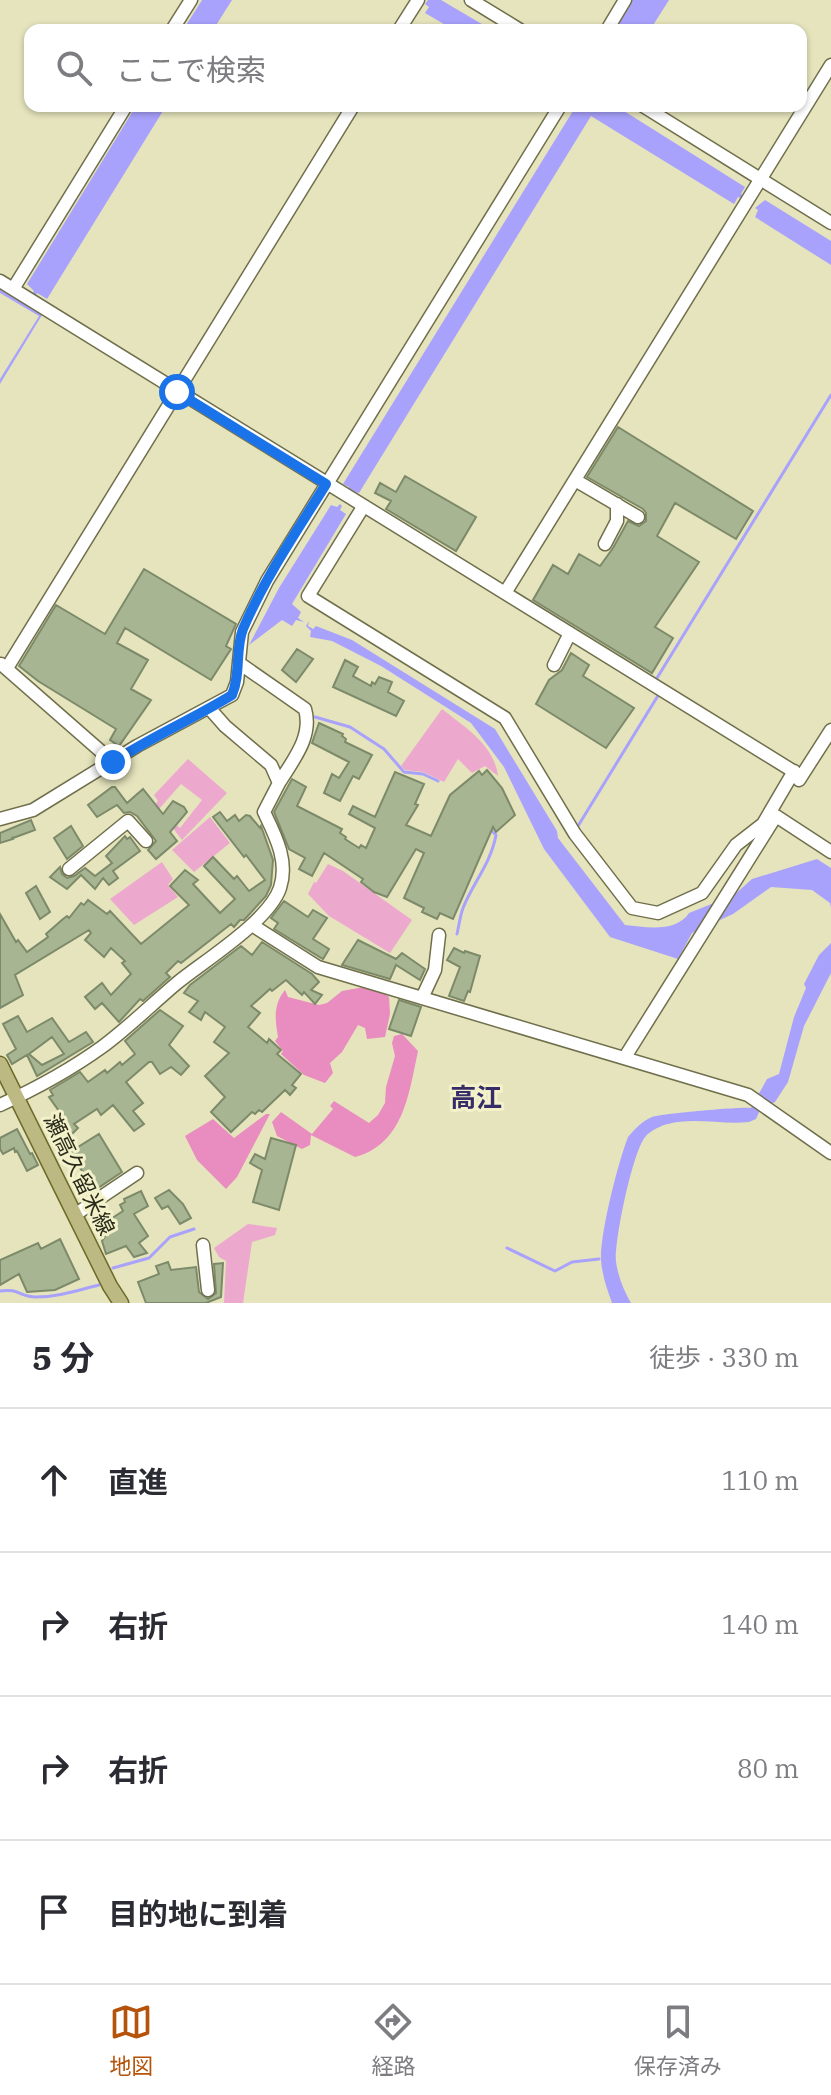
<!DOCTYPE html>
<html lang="ja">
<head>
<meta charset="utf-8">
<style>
	:root { --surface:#fff; --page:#f7f7f7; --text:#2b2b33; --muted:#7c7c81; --line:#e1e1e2; --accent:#b45309 }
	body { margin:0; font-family:"IBM Plex Serif","Noto Sans JP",serif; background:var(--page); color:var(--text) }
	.stop { position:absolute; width:24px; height:24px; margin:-18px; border:6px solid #1a73e8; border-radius:50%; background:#fff }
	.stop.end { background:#1a73e8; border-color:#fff; box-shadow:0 2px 8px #0008 }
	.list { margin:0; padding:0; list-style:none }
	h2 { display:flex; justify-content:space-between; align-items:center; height:104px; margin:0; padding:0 32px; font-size:34px }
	h2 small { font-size:26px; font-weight:400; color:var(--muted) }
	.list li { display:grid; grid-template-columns:52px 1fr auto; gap:24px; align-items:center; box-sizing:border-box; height:144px; padding:0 32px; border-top:2px solid var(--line) }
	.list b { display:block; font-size:30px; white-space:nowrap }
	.list em { font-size:26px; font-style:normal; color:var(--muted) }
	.icon { flex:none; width:44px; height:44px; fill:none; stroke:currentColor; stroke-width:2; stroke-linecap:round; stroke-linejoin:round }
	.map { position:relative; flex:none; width:831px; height:1303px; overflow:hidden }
	.search { position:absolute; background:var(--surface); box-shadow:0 2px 6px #0004; left:24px; right:24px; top:24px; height:88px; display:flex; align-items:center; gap:20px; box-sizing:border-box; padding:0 28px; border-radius:16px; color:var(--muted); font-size:30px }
	.sheet { height:680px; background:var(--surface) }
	nav { display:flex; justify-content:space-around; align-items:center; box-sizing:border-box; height:112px; border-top:2px solid var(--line); background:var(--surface); font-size:22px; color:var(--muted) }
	nav a { display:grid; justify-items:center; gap:4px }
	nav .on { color:var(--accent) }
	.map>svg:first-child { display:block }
</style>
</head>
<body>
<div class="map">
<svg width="831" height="1303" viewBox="0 0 831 1303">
	<rect width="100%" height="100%" fill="#e5e4bd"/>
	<path fill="#eda9cd" d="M442,709c24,19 52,36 56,67l-13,-10 -13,7 -14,-14 -14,23 -21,-10 -18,-2 -4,-4z
		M188,759l39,34 -45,47 -22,-29 20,17 22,-28 -21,-16 -22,25 -4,-5 3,-3 -4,-6z
		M210,817l20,26 -36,29 -22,-22z
		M162,862l11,17 -5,6 10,12 -44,28 -24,-26z
		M328,864l15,7 69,49 -22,33 -61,-37 -21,-22 6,-12 2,1z
		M248,1224l29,4 -2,7 -23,7 -9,61h-19l2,-42 -7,-4 -5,-9z"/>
	<path fill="#e98cbf" d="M364,987l13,1 12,9 1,17 -5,23 -18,2 -2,-11 -7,-3 -16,27 -12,11 3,10 -8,10 -21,-8 -23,-21 2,-3 -8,-10 3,-4c-3,-18 -5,-32 7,-47l3,7 31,8 8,-2 15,-12z
		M402,1034l16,17c-9,42 -14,93 -63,106l-44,-22 -1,10 -8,4 -25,-13 -5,-14 9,-10 31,22 21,-25 -3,-3 4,-5 35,22 9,-8 7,-12 1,-16 9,-31 -3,-13 2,-7z
		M266,1114h4l-33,63 -11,12 -29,-29 -12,-24 28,-17 21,19z"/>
	<path fill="#a9a2fd" d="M202,0h30l-19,30h-30z
		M428,0h13l51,30h-38l-29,-17 4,-6 -4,-3z
		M632,0h37l-19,30h-36z
		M136,106h30l-119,193 -10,-6 -8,14 13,8 -42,69v-5l39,-63 -39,-23v-4l26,15 8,-13 -7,-7z
		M576,106h40l129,81 -4,7 3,2 -2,3 -4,-2 -4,7 -143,-88 -232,377 -12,-3 2,-3 -6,-3z
		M765,200l66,41v24l-76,-48 3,-7 -3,-2z
		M340,504l2,2 -2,4 6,4 -54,90 9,8 -3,6 6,4 -8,-2 -4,6 -10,-6 -33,25 30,-57 52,-83 6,2z
		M309,621l-1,5 5,3 3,-3 36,14 143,89 62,102 1,7 67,87c21,2 51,8 64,-12l45,-18 18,-16 65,-20 14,9v40l-1,-5 -18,-13 -41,-3 -38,27 -41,19 -14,26 -68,-22 -66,-88 -40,-82 -33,-44 -90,-57 -49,-25 -22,-4 1,-6 -5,-5z
		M831,943v30l-27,53 -16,56 -13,20 -15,8 -4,9 -7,3c-26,3 -56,-5 -81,2 -6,1 -18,7 -22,12 -13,13 -32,106 -30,126 2,14 8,29 15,41h-19c-5,-14 -10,-28 -11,-43 -1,-27 17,-97 27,-123 7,-8 14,-16 24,-20 5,-3 94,-11 99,-9l16,-29 12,-5 15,-57 12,-29 -2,-4 15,-29z"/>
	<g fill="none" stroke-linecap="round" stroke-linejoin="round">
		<path stroke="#a9a2fd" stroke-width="3" d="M657,678l174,-283
			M315,717l35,10 34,22 20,23 19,2 15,7
			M578,826l81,-132
			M457,934c2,-8 3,-18 6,-26 10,-25 28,-45 33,-73l-6,-6
			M507,1248l48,23 17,-9 27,-3
			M113,1268l36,-10 21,-21 24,-8
			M0,1291c19,-3 20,6 36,6 22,0 42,-7 63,-12"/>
	</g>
	<path fill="#a7b593" stroke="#7c8a69" stroke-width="2" fill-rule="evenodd" d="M618,427l135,84 -17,28 -61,-36 -18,33 42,26 -44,65 18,11 -21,35 -119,-73 20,-35 15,9 11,-20 21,12 13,-18 15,-27 11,5 7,-5v-8l-3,-4 -56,-32z
		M405,476l71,41 -20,34 -70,-42 5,-8 -16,-8 5,-10 16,9z
		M144,569l92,55 -10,22 5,3 -20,31 -86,-52 -8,15 31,17 -17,29 20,11 -32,46 -9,-6 6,-11 -78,-48 -19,-15 37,-61 49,29z
		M297,649l16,10 -17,23 -14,-12z
		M571,653l18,12 -6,11 51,32 -28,40 -70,-44 13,-24 13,-10z
		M345,660l13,7 -5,9 18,10 1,-4 3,2 4,-7 13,5 -4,10 16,9 -8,15 -63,-29z
		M319,723l24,11 -1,2 4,3 -1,3 27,13 -13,24 -6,-3 -13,25 -16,-8 8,-19 7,4 10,-16 -37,-19z
		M487,770l15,18 13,27 -19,17 -3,-5 -40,92 -13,-6 -3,6 -15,-7 2,-4 -20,-10 20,-45 -8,-4 -29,48 -13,-5 -13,-10 2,-3 -39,-26 -12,23 -13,-7 6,-11 -16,-9 -15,-37 18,-33 14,8 -9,19 45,23 -2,4 6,4 -1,2 14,9 2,-3 5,3 9,-20 -26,-14 4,-8 22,11 20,-45 29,12 -9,20 3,1 -12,20 25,11 19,-41 29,-24 3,4z
		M112,787h3l12,16 16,-14 20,25 10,-13 11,6 3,5 -17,20 7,9 -21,18 -8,-9 8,-9 -19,-25 -7,-4 -6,1 -7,-8 -20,12 -9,-12z
		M220,812l7,9 8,-6 4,6 7,-6 4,1 10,12 1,-2 12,34 -2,25 -5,11 -22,24h-4l-6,7 -3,-3 -50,39 -3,-2 -12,12 4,4 -27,24 -3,-2 -21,23 -17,-19 -7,6 -10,-12 17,-14 9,12 20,-21 -9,-11 3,-2 -14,-13 -7,9 -19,-17 6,-7 -2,-3 -74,45 8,20 -23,13v-94l16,28 2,-2 9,12 21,-15 -2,-3 17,-15 4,-3 2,2 12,-15 3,2 4,-5 19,14 3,-3 31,33 48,-39 -19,-19 15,-16 13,10 -5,4 27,29 15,-14 -31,-33 9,-9 21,22 3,-3 12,15 16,-11 -19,-25 -2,2 -31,-40z
		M31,820l4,10 -22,8 -1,-1 1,2 -13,4v-10z
		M71,826l12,20 -16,13 -13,-21z
		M125,836l2,3 3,-2 10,14 -27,20 5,7 -9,7 -6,-7 -8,11 -14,-14 -14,14 -17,-12 10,-10 2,7 5,4 7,-2 11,-8 10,8 17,-13 -6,-7z
		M36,886l14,26 -10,7 -14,-26z
		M284,901l24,16 5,-7 14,8 -14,21 16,10 -6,10 -49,-30 4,-6 -7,-5z
		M358,940l38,19 6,-6 23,16 -5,11 -24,-15 -6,14 -48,-14z
		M262,942l50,32 7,8 -8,8 11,5 -7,9 -11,-12 -2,3 -16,-15 -14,11 -2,-2 -19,17 9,7 -12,14 19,16 2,-4 12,11 -4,4 24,20 -9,11 4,3 -6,7 -5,-5 -23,22 -3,-2 -4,4 -3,-2 -21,20 -20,-20 14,-15 -20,-21 24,-23 -15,-11 11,-15 -20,-15 -4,8 -12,-8 9,-11 -14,-8 6,-8 51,-39 11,9z
		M454,948l10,5 1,-2 15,5 -10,36 -2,-1 -4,10 -15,-5 11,-29 -13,-7z
		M399,1000l22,7 -10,29 -22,-7z
		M160,1010l23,16 -14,19 20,21 -8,9 -10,-8 -11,7 -8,-12h-3l-23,20 17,21 -10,8 11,13 -10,7 -21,-26 -12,10 -4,-6 -23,15 4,4 -9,9 -7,-7 -7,8 -9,-8 15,-16 -12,-17 4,-2 -3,-5 30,-18 8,10 17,-12 2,3 13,-11 2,3 13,-11 -10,-13z
		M18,1016l9,16 25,-14 17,24 17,-10 7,10 -56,34 -10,-21 -15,9 -5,-9 9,-6 -13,-25zM52,1037l12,17 -22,11 -13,-11z
		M17,1129l13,25 2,-1 6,12 -11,6 -10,-20 -2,1 -1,-4 -11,6 -3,-5v-11z
		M99,1134l23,38 -33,22 -11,-16 6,-4 -14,-22z
		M271,1138l25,7 -17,65 -26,-8 9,-32 -12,-7 5,-9 10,5z
		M169,1190l14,14 8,14 -11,6 -12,-18 -6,3 -7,-11z
		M141,1191l7,15 -14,8 14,22 -9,7 8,10 -13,4 -8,-11 -20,8 -4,-13 6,-9 -5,-8 20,-13 -3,-6 5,-3 -1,-3z
		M60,1239l19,40 -24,11 -28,2 -8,-18 -19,11v-25l38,-17 3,6z
		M168,1262l3,8 25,-3 3,25 9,7 8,-6 -2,-29 9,-1 -2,34 -15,6h-60l-8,-21 21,-8 -3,-8z"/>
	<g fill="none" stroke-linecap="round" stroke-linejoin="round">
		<defs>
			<path id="minor" d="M471,0l49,30
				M172,30l19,-30
				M399,30l19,-30
				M607,30l18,-30
				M643,106l188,117
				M0,281l801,495
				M13,289l113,-183
				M575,480l63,37
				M363,507l-55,89 197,122 70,116 57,74 26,5 44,-20 34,-48 27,-21 31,-53
				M605,544l12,-23v-17
				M505,593l326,-528
				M239,663l66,46c8,28 -12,51 -26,74
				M1,664l112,98
				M554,665l16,-32
				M7,668l346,-562
				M799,780l32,-50
				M776,816l55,36
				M0,819l33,-9 104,-64 95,-51 5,-13 5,-50 25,-51 293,-475
				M69,869l59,-48 18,20
				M252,925l66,42 430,128 83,58
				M422,998l13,-28 4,-35
				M625,1057l149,-238
				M0,1105c35,-16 70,-35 102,-58 26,-19 50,-43 75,-64 27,-22 92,-62 103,-95 9,-27 -5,-53 -16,-76l15,-29 -8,-18 -46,-39 -15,-17
				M76,1214l61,-41
				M203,1245l5,45"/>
			<path id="major" d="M0,1064l110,222 11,17"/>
		</defs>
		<use href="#minor" stroke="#706f4c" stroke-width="15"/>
		<use href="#major" stroke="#6c6929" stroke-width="17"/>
		<use href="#minor" stroke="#fff" stroke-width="12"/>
		<use href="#major" stroke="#bcb983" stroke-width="14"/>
	</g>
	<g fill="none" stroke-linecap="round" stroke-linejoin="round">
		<path stroke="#1a73e8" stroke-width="10" d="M113,762c38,-25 80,-43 119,-67 9,-21 3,-46 11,-66 22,-52 54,-98 83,-145l-149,-92"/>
	</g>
	<g text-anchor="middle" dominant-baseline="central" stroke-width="6" stroke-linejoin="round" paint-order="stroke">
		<g font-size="22" fill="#2a2a1b" stroke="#f2f1ca">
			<text transform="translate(80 1174) rotate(64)">瀬高久留米線</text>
		</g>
		<g font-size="26" font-weight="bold" fill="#352c68" stroke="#f2f1ca">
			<text x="476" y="1097">高江</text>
		</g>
	</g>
</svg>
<div class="stop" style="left:177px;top:392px"></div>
<div class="stop end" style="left:113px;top:762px"></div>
<div class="search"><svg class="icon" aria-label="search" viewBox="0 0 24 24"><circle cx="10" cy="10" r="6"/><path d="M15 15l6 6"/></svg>ここで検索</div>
</div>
<section class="sheet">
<h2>5 分<small>徒歩 · 330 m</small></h2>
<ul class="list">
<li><svg class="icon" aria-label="ahead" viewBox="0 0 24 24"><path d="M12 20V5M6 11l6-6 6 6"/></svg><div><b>直進</b></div><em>110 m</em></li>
<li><svg class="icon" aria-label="right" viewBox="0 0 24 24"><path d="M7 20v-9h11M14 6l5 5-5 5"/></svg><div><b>右折</b></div><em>140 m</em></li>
<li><svg class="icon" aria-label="right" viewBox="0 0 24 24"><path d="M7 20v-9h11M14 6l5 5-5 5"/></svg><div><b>右折</b></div><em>80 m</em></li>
<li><svg class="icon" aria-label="arrive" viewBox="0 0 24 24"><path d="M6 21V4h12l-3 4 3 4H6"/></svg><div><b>目的地に到着</b></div></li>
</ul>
</section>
<nav>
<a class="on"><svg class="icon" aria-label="map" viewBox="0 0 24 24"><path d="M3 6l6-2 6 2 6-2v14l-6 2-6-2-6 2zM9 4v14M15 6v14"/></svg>地図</a>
<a><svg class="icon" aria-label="directions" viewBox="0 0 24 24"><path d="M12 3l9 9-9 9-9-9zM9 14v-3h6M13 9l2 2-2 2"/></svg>経路</a>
<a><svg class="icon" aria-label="saved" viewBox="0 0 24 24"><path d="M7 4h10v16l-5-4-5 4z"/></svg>保存済み</a>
</nav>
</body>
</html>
